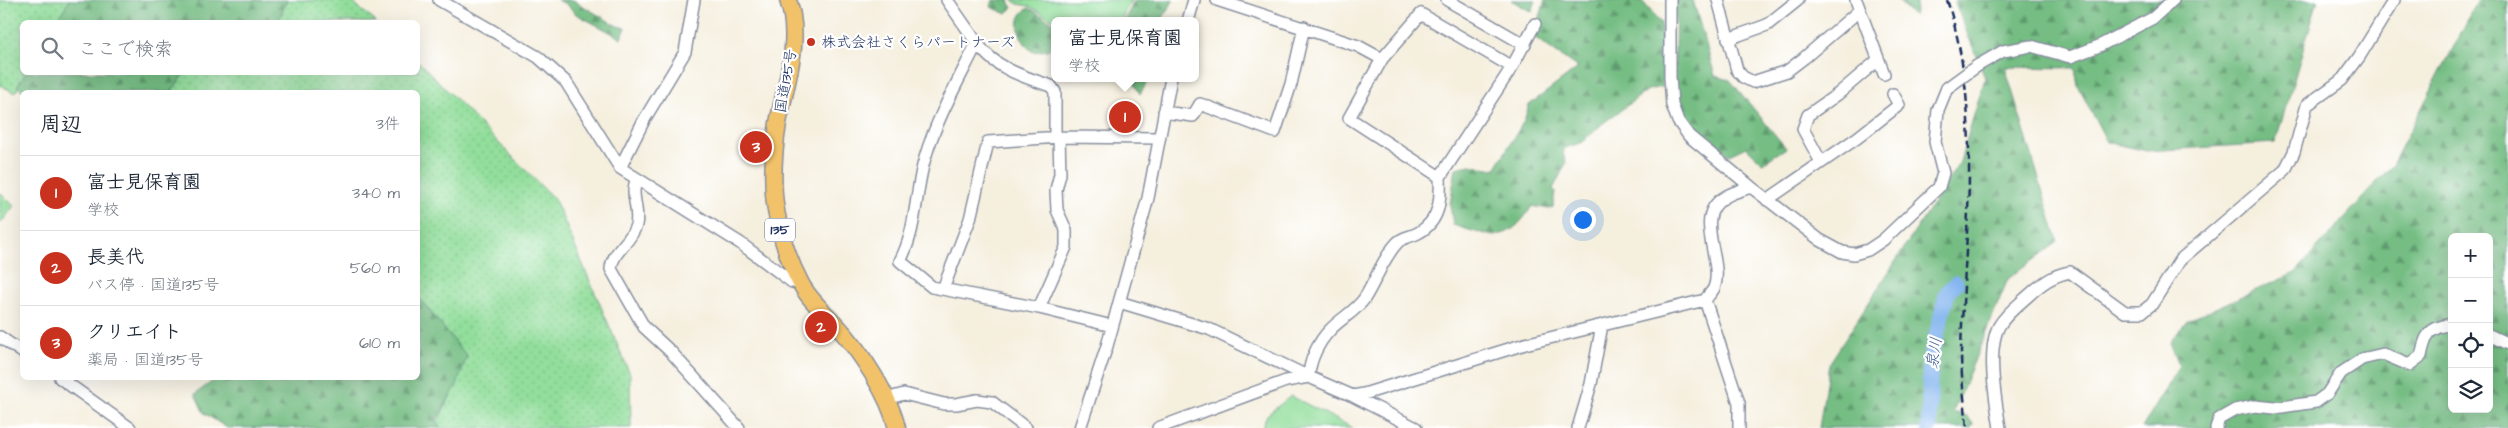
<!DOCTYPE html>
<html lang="ja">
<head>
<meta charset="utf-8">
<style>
	:root { --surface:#fff; --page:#f2f2f3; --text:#1f2937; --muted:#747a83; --line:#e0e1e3; --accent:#c8321e }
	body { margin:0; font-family:"Architects Daughter","Klee One",sans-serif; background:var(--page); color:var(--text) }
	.controls { position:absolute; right:15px; bottom:15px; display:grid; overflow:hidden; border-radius:8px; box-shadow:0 5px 20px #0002 }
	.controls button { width:45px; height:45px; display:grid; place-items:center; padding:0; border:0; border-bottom:1px solid var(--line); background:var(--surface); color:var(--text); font:25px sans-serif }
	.you { position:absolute; left:1582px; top:219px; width:18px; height:18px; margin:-12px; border:4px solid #fff; border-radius:50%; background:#1a73e8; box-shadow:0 0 0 8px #1a73e833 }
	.badge { display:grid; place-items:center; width:32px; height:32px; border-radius:50%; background:var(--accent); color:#fff; font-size:16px; font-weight:700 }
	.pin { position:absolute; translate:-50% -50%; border:2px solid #fff; box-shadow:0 1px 5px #0006 }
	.popup { position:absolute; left:1051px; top:17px; width:148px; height:65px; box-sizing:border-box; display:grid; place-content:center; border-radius:8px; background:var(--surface); filter:drop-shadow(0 1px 4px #0005); font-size:16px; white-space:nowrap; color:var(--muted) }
	.popup b { font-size:19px; color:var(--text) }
	.popup::after { content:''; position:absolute; left:50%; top:100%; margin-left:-10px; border:10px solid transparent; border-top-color:var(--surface) }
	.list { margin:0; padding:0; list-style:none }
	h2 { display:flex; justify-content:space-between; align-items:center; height:65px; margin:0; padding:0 20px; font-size:21px }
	h2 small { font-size:16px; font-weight:400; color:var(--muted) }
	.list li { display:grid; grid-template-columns:32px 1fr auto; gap:15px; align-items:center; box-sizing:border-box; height:75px; padding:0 20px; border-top:1px solid var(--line) }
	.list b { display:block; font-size:19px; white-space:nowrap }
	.list p { margin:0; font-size:16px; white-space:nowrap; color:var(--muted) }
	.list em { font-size:16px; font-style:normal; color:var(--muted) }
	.icon { flex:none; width:28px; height:28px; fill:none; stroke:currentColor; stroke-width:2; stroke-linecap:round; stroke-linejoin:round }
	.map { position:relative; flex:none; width:2508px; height:428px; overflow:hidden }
	.search { position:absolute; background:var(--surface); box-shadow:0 5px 20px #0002; left:20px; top:20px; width:400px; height:55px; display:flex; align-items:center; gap:12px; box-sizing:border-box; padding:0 18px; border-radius:8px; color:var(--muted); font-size:19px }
	.panel { position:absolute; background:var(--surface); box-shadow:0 5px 20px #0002; left:20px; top:90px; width:400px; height:290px; border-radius:8px }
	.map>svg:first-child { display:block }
</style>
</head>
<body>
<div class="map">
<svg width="2508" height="428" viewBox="0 0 2508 428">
	<defs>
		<pattern id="grass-dots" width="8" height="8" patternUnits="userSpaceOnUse" patternTransform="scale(1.25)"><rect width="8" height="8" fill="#92de9b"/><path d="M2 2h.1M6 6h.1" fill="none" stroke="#7dbf88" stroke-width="1.8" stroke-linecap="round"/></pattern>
		<pattern id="forest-firs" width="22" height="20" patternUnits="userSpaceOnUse" patternTransform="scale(1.25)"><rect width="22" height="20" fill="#75bd83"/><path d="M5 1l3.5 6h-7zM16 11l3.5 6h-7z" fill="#5f9a6e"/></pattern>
	</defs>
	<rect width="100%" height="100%" fill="#fff"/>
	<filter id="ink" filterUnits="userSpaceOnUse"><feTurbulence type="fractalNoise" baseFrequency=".02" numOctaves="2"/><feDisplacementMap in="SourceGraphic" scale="10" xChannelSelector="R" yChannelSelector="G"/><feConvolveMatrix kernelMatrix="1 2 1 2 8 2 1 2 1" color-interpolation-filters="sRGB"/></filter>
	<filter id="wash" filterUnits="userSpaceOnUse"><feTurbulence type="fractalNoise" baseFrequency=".0096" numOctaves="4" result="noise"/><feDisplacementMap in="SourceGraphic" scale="20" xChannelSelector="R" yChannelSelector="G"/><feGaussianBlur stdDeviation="1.12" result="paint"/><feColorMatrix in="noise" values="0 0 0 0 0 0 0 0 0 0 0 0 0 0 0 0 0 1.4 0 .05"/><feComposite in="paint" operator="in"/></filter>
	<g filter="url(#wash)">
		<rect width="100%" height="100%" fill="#f5efde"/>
		<path fill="url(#grass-dots)" stroke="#56867c" d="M0,0h70l-13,22h-35v50l6,1 -13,20 -15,-8z
			M287,0h63l26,22h-98z
			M418,61l137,139 75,174 1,54h-197l18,-35 15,-37 -49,-59v-205h-247l14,-19 233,-1z
			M0,192l14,14 -14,18z"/>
		<path fill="url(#forest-firs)" stroke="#487670" fill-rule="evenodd" d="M69,0h218l-9,22h-222z
			M557,0h16l44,26 9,2 -5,10 -45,-24 -10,-10z
			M993,0h16l3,8 -5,6 -16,-7z
			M1135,0h38v1l-12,20h-37z
			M1511,0h25l-4,12z
			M1545,0l97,1 19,22 1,64 -14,3 -46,34 -19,18 -18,6 -2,5 3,10 -13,26 2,2 -2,16 -4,2 -17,-3c-24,39 -41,31 -79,19l-3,-21 6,-36 14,-3 25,4 29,-48 5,-16 49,-37 -44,-31z
			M1676,0h17l22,76 15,4 56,68 -23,15 -17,-16 -17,8 -16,-9 -26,-25 -13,-24z
			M1897,0h20l-3,16z
			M1954,0h364l-43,143 -128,8 -40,-9 -29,-56 -3,-18 -70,-1 53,175 -50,37 -55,133 14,4 6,8 -2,4h-152l10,-64 131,-202 25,-84z
			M2478,0h30v428h-366l37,-62 -9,-24 18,-22 107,-47 97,-108zM2452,237h37v172h-37z
			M1029,8l26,16v21l-8,5 -14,2c-13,-10 -23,-35 -4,-44z
			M26,72h159v1l-14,19h-147l-7,-6z
			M1131,78h19l-10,16z
			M418,297l49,59 -10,29 -21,35 4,8h-213l-23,-15 -9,-19 22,-16h201z"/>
		<path fill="#92de9b" stroke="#56867c" d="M1012,0h120l-12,21h-65l-26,-15 -11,-2z
			M1291,396l62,32h-91l5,-13z"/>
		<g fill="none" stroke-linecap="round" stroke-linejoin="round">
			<path stroke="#82b4ef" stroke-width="16" d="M1929,428l1,-67 17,-68 9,-10"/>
		</g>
	</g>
	<g filter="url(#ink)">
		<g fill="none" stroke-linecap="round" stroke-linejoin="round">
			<defs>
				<path id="minor" d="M439,0l99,57 28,25 54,86 120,75 52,39 9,2
					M947,0l30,43c-18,37 -40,74 -52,115 -10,33 -8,72 -25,103l32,26 107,21
					M1217,0l141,46 24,13
					M1447,0l78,45
					M1670,0v77l2,28 6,16 11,15 62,51 69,53 22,12 12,2 14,-4 15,-10 56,-53 4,-14 -8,-31 3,-32 9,-22
					M1718,0l19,70 6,7 10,5 34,-11 17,-13 56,-48
					M1856,0l28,74
					M1188,21l6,-21
					M1728,39l39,-14 31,-25
					M977,43c17,25 47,34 74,43l4,6v45
					M1977,66l26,-15 28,-5 39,11 29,-11 54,-28 20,-18
					M1164,112l29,4 7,-12 75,28 16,-48 13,-57
					M1059,137l1,37 -4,16 1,20 9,20v17l-27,61 73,18
					M1821,162l-18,-33 5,-14 30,-21 40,-34
					M620,168l24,-48 41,-68 9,-52
					M1440,177l-91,-59 33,-59 39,-45 91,53
					M637,179c-8,15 3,30 -1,46 -5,18 -24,26 -25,44l33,58 27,25 68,76
					M1767,200l90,-62 42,-33 -6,-11
					M943,289l27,-70 18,-77 71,-5 99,1
					M1705,300l34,103v25
					M1119,302l90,27 100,48c0,-16 10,-36 21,-47 11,-12 25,-18 34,-31 12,-18 18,-40 33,-56 5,-6 14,-6 21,-10 22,-12 23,-33 22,-56l72,-110 23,-43
					M2489,335l19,9
					M0,337l22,15
					M60,378l70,50
					M1353,396l63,32
					M886,399l18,-5 40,10h12l21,-4 15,2 34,26
					M1080,428l27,-82 41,-148 23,-120
					M1158,428l128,-47 23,-4 44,19 11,-2 161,-50 180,-44c2,-3 7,-8 9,-12 11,-27 -23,-72 11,-91 8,-5 17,-7 26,-10
					M1578,428l13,-44 11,-59
					M2000,428c-4,-25 -14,-79 -1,-102 7,-12 19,-21 29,-30 13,-12 25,-21 42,-24l55,40h17l10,-8 28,-44 105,-90 9,-18 13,-47 35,-25 17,-23 35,-57
					M2216,428l3,-9 16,-9 20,-4 20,2 41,-6 11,-8 14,-21 21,-14 21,-5 26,11 12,-9c5,-22 7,-28 31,-32"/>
				<path id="highway" d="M788,0c14,40 -2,82 -10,123 -5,32 -8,69 1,101 4,19 13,43 22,60 9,17 25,30 37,43 23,25 51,68 59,101"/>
			</defs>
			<use href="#minor" stroke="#888f9e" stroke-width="14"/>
			<use href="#highway" stroke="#888f9e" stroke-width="19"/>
			<use href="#minor" stroke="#fff" stroke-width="11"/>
			<use href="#highway" stroke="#f2c26a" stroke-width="16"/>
			<path stroke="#1b2f5e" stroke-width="2.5" stroke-dasharray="8 4" stroke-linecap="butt" d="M1947,0c37,113 17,236 14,352 0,25 4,51 6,76"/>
			<defs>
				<path id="minor-bridge" d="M1947,88l30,-22"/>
			</defs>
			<use href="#minor-bridge" stroke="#888f9e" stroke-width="14" stroke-linecap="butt"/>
			<use href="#minor-bridge" stroke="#fff" stroke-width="11"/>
		</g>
	</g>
	<circle fill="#c8321e" stroke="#fff" stroke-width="2" cx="811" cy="42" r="5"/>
	<g text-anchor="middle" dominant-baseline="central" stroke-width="4.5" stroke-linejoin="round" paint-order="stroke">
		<rect fill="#fff" stroke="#5f6d8e" stroke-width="1" x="765" y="218.5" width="30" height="23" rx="4"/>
		<g font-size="14" font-weight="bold" fill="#1b2f5e">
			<text x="780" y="230">135</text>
		</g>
		<g font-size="15" fill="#1b2f5e" stroke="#fff" text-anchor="start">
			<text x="821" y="42">株式会社さくらパートナーズ</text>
		</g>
		<g font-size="15" fill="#1b2f5e" stroke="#fff">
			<text transform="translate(786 81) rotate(-80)">国道135号</text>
		</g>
		<g font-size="16" font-style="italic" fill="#3f5e91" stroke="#fff">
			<text transform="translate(1934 353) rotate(-81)">泉川</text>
		</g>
	</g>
</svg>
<div class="controls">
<button>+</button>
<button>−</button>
<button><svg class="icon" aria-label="locate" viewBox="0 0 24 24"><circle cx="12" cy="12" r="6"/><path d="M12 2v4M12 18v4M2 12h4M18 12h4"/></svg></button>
<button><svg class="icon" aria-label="layers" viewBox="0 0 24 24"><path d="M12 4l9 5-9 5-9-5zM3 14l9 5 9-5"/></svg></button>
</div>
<div class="you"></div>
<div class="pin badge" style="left:1125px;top:117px">1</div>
<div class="popup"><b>富士見保育園</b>学校</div>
<div class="pin badge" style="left:821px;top:327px">2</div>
<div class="pin badge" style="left:756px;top:147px">3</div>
<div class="search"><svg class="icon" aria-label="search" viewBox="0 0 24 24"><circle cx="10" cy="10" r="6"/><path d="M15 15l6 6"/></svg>ここで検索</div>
<section class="panel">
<h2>周辺<small>3件</small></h2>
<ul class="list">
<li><span class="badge">1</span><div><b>富士見保育園</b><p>学校</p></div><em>340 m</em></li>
<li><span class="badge">2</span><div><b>長美代</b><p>バス停 · 国道135号</p></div><em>560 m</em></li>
<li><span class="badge">3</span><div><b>クリエイト</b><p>薬局 · 国道135号</p></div><em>610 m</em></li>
</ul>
</section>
</div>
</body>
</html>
